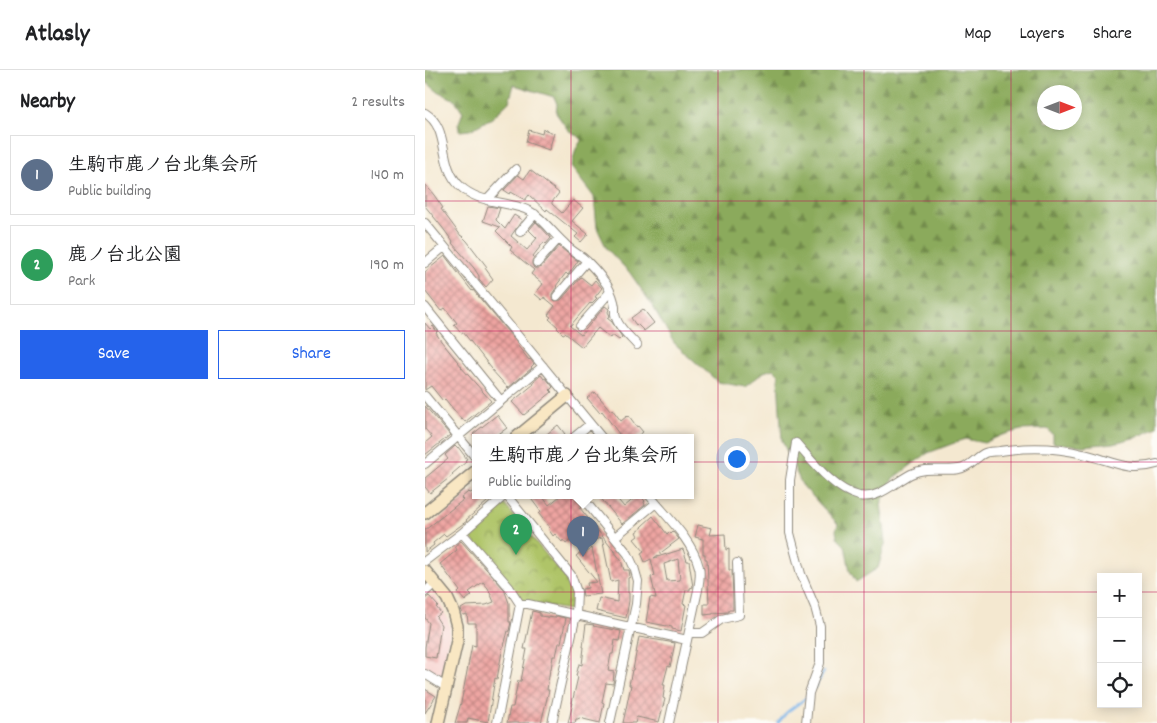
<!DOCTYPE html>
<html lang="en">
<head>
<meta charset="utf-8">
<style>
	:root { --surface:#fff; --page:#f2f2f2; --text:#202124; --muted:#757577; --line:#e0e0e0; --accent:#2563eb }
	body { margin:0; font-family:Dekko,"Klee One",sans-serif; background:var(--page); color:var(--text) }
	.controls { position:absolute; right:15px; bottom:15px; display:grid; overflow:hidden; border-radius:0px; box-shadow:0 2px 12px #0003 }
	.controls button { width:45px; height:45px; display:grid; place-items:center; padding:0; border:0; border-bottom:1px solid var(--line); background:var(--surface); color:var(--text); font:25px sans-serif }
	.compass { position:absolute; left:612px; top:15px; width:45px; height:45px; border-radius:50%; background:var(--surface); box-shadow:0 2px 12px #0003; rotate:90deg }
	.you { position:absolute; left:311px; top:388px; width:18px; height:18px; margin:-12px; border:4px solid #fff; border-radius:50%; background:#1a73e8; box-shadow:0 0 0 8px #1a73e833 }
	.badge { display:grid; place-items:center; width:32px; height:32px; border-radius:50%; background:var(--accent); color:#fff; font-size:16px; font-weight:700 }
	.pin { position:absolute; translate:-50% -41px; filter:drop-shadow(0 1px 2px #0008) }
	.pin::after { content:''; position:absolute; top:26px; width:18px; height:15px; background:inherit; clip-path:polygon(0 0,100% 0,50% 100%) }
	.popup { position:absolute; left:47px; top:364px; width:222px; height:65px; box-sizing:border-box; display:grid; place-content:center; border-radius:0px; background:var(--surface); filter:drop-shadow(0 1px 4px #0005); font-size:16px; white-space:nowrap; color:var(--muted) }
	.popup b { font-size:19px; color:var(--text) }
	.popup::after { content:''; position:absolute; left:50%; top:100%; margin-left:-10px; border:10px solid transparent; border-top-color:var(--surface) }
	.list { margin:0; padding:0; list-style:none }
	h2 { display:flex; justify-content:space-between; align-items:center; height:65px; margin:0; padding:0 20px; font-size:21px }
	h2 small { font-size:16px; font-weight:400; color:var(--muted) }
	.list li { display:grid; grid-template-columns:32px 1fr auto; gap:15px; align-items:center; box-sizing:border-box; height:80px; margin:0 10px 10px; padding:0 10px; border:1px solid var(--line); border-radius:0px }
	.list b { display:block; font-size:19px; white-space:nowrap }
	.list p { margin:0; font-size:16px; white-space:nowrap; color:var(--muted) }
	.list em { font-size:16px; font-style:normal; color:var(--muted) }
	.actions { display:flex; gap:10px; padding:15px 20px }
	.actions a { flex:1; padding:11px 0; border:1px solid var(--accent); border-radius:0px; text-align:center; font-size:18px; color:var(--accent) }
	.actions .main { background:var(--accent); color:#fff }
	.icon { flex:none; width:28px; height:28px; fill:none; stroke:currentColor; stroke-width:2; stroke-linecap:round; stroke-linejoin:round }
	.map { position:relative; flex:none; width:732px; height:653px; overflow:hidden }
	header { display:flex; align-items:center; gap:30px; box-sizing:border-box; height:70px; padding:0 25px; background:var(--surface); border-bottom:1px solid var(--line) }
	header strong { font-size:24px }
	nav { display:flex; gap:28px; margin-inline-start:auto; font-size:18px }
	main { display:flex }
	aside { flex:1; background:var(--surface) }
	.map>svg:first-child { display:block }
</style>
</head>
<body>
<header>
<strong>Atlasly</strong>
<nav><a>Map</a><a>Layers</a><a>Share</a></nav>
</header>
<main>
<aside>
<h2>Nearby<small>2 results</small></h2>
<ul class="list">
<li><span class="badge" style="background:#5c6f8a">1</span><div><b>生駒市鹿ノ台北集会所</b><p>Public building</p></div><em>140 m</em></li>
<li><span class="badge" style="background:#2e9e5b">2</span><div><b>鹿ノ台北公園</b><p>Park</p></div><em>190 m</em></li>
</ul>
<div class="actions"><a class="main">Save</a><a>Share</a></div>
</aside>
<div class="map">
<svg width="732" height="653" viewBox="0 0 732 653">
	<defs>
		<pattern id="forest-firs" width="22" height="20" patternUnits="userSpaceOnUse" patternTransform="scale(1.25)"><rect width="22" height="20" fill="#8baa5c"/><path d="M5 1l3.5 6h-7zM16 11l3.5 6h-7z" fill="#728b4c"/></pattern>
		<pattern id="park-crowns" width="20" height="18" patternUnits="userSpaceOnUse" patternTransform="scale(1.25)"><rect width="20" height="18" fill="#afc468"/><path d="M2 6a3 3 0 1 1 6 0M12 15a3 3 0 1 1 6 0" fill="none" stroke="#8f9f56"/></pattern>
		<pattern id="building-cross-hatch" width="8" height="8" patternUnits="userSpaceOnUse" patternTransform="scale(1.25)"><rect width="8" height="8" fill="#eea4a1"/><path d="M0 0l8 8M0 8l8-8" fill="none" stroke="#c18683"/></pattern>
	</defs>
	<rect width="100%" height="100%" fill="#fdfcf7"/>
	<filter id="ink" filterUnits="userSpaceOnUse"><feTurbulence type="fractalNoise" baseFrequency=".02" numOctaves="2"/><feDisplacementMap in="SourceGraphic" scale="10" xChannelSelector="R" yChannelSelector="G"/><feConvolveMatrix kernelMatrix="1 2 1 2 8 2 1 2 1" color-interpolation-filters="sRGB"/></filter>
	<filter id="wash" filterUnits="userSpaceOnUse"><feTurbulence type="fractalNoise" baseFrequency=".0096" numOctaves="4" result="noise"/><feDisplacementMap in="SourceGraphic" scale="20" xChannelSelector="R" yChannelSelector="G"/><feGaussianBlur stdDeviation="1.12" result="paint"/><feColorMatrix in="noise" values="0 0 0 0 0 0 0 0 0 0 0 0 0 0 0 0 0 1.4 0 .05"/><feComposite in="paint" operator="in"/></filter>
	<g filter="url(#wash)">
		<rect width="100%" height="100%" fill="#f4e8d0"/>
		<path fill="#f7d0cd" d="M4,526h6l6,10 6,11 3,10 -1,11 -6,37 -3,4 -15,-9v-71z"/>
		<path fill="url(#forest-firs)" stroke="#5b6a44" fill-rule="evenodd" d="M0,0h732v358l-20,9 -23,6 -31,3 -30,-3v-8l-5,-6 -27,1 -19,5 -18,8 -19,-4 -37,14 -14,10 -22,17 -11,24 5,37 -8,27 -22,14 -6,-11 -5,-25 -8,-8 -1,-8 2,-6 -36,-39 -20,-44 -4,-61 1,-5 -6,-6 -9,3 -19,15 -27,-5 -44,-39 -22,-38 -22,-32 -23,-24 -10,-21 -3,-31 -23,-30 5,-18 6,-10 -14,-9 -12,-17 1,-9 -3,-7 -40,-12 -5,17 -17,16 -22,12 -10,1 -2,-6 5,-13 -8,-12 -18,-9 -12,-10zM620,22h30v30h-30z"/>
		<path fill="url(#park-crowns)" stroke="#6d784a" d="M78,433l61,73 9,18v7l-4,9 -49,-9 -53,-68z"/>
		<g fill="none" stroke-linecap="round" stroke-linejoin="round">
			<path stroke="#76b1e7" stroke-width="2.5" d="M389,618l10,-16
				M353,653l9,-11 19,-14"/>
		</g>
		<g id="blocks">
			<path fill="url(#building-cross-hatch)" fill-rule="evenodd" d="M118,59l11,4 -5,17 -23,-8 3,-12 13,4z
				M105,100l29,23 -7,9v2l10,9 11,-13 10,8 -11,13 16,13 -7,8 -6,-5 3,-3 -31,-25 -1,2 -17,-16 -4,5 -14,-8 -1,2 -6,-4 14,-15 6,4z
				M0,114l9,11 9,13 -2,1 20,27h1l5,5 20,26 -2,1 8,11 -7,8 -7,-8v-3l-5,-8 -22,-25 1,-1 -11,-15 -17,-21z
				M63,136l12,2 -4,12 9,9 9,-14 8,5 -11,16 16,14 10,-12 -8,-8 7,-8 15,16 -5,6 -2,-2 -11,14 1,1 -2,4v3l2,4h4l3,-1 18,-21 8,7 11,8 -10,14 -2,-2 -10,13 1,1 -5,7v4l3,3 6,-1 20,-23 10,8 4,-5 7,8 -7,9 2,1 -6,6 -1,-1 -20,23 11,9 24,-29 4,3 -1,3 2,4 -3,2 5,4 10,15 -3,3 -7,-5 -2,3 -12,-10 -16,19 -17,-14 -2,1 -6,-6 1,-1 -9,-8 2,-2 -3,-2 7,-9 -11,-9 -2,3 -7,-6 8,-10 -12,-10 3,-4 -24,-20 2,-3 -16,-16 4,-4 -17,-6z
				M20,186l27,35 1,-1 45,54 -1,1 12,15 1,-1 4,5 -3,3 1,1 -24,20 -17,-19h1l-29,-37 -2,1 -7,-8 3,-2 -12,-15 -4,3 -16,-20v-19z
				M218,239l11,14 -10,8 -7,-7 -1,1 -5,-7z
				M0,253l5,6 3,-3 4,6 -1,1 5,8 21,26h-1l30,34 -26,21 -2,-3 -1,1 -17,-21 -2,2 -12,-15 -6,4z
				M116,305l3,4 2,-1 7,9 -3,3 2,2 -28,23 -12,-13 22,-18 -1,-2z
				M170,322l16,19 1,-2 9,12 6,-5 1,1 1,-1 8,11 1,-1 5,6 -8,6h-13l-20,-27 -2,2 -13,-15z
				M0,336l25,29 -25,20v-12l7,-6 -7,-8z
				M72,345l10,13 -14,10h-17l-3,-4z
				M133,355l7,9 -5,4h-18z
				M30,376l2,2 1,-1 9,12 -2,1 1,2 -14,12 1,1 -23,18 -5,-6v-9l23,-19 -3,-4z
				M50,419v7h19l-28,24 1,1 -21,15 -2,-2 -11,9 1,2 -9,7v-22l38,-30 -2,-2 7,-6 3,1z
				M104,426h13l7,9 11,-9h15l2,4 5,6 -2,2 41,52 3,10h5l1,7 -2,1v15h1v8l-3,17 -30,-7 3,-13 18,4 1,-22 -7,2 -9,-44 -9,2 -9,-11 -18,15 -3,-4 -1,2 -7,-8 -2,2 -4,-6 1,-2 -11,-14 2,-2z
				M174,426h16l9,11 13,-11h3l5,5 -1,1 1,3 -23,19z
				M228,446l14,18 2,-2 2,2 2,-2 6,7 -25,19 29,-9 4,12h2l4,26 -3,1v2h-4l-3,14 3,1 -5,26 -9,-2v-2l-26,-5 4,-25 6,1 -5,-21 4,-1 -4,-17 -6,3 -4,-9 3,-2 -10,-12 4,-3 -2,-4 7,-5 -1,-1zM253,489l2,21 -13,1 -3,-17z
				M273,455l14,3 -2,7 15,-1 1,16 3,-1v21h3l1,28v12h-5v2l-15,1v1l-9,1v-11h5l-2,-45h-2v-5h-2v-15l-8,-2z
				M36,471l43,48 5,14v19h2l-2,9h-1l-4,15h-1l-6,33 -2,-1 -7,44 -20,-4 -1,5h-12l6,-20 11,-58 4,1v-23h-8l-1,-9 -4,1 -2,-6 5,-3 20,-1 8,-3 -6,-14 -5,-6 -14,10 3,3 -7,6 -7,-8 2,-2 -20,-27 17,-14 -2,-4z
				M167,478l9,46 -18,2 -1,-7 6,-1 -1,-5 10,-1 -21,-26 6,-5 3,3z
				M4,526l9,10 -2,1 5,6 -5,4 5,8 -5,33 -11,-2v-9l4,-24 -4,-5v-19z
				M107,541l8,2v3l15,2v-1l2,-1 9,2 -5,25h-2l-3,13h-3l-2,13h-1l-3,21h2l-8,33h-34l3,-16h3l5,-26h3l6,-32h-3z
				M161,554l8,1 -1,1 28,5 -2,10 -4,-1 -2,14h-2l-3,17 6,1 -1,12 -7,-1 -4,19 2,1 -4,20 -21,-5 -1,1h-2l-1,4h-7l5,-20h-1l6,-26 -2,-1 3,-12 3,1 2,-18h-1z
				M214,567l36,6 -5,24 -2,-1 -5,19h2l-2,13 2,1 -6,23 -22,-5 -2,6h-12l8,-38h-2l3,-15h1z
				M0,619l11,7 -11,17z"/>
		</g>
	</g>
	<g filter="url(#ink)">
		<use href="#blocks" fill-opacity="0" stroke="#908a7e" stroke-width="1"/>
		<g fill="none" stroke-linecap="round" stroke-linejoin="round">
			<defs>
				<path id="street" d="M0,43c26,16 12,51 35,73 22,21 56,13 77,30 10,8 18,19 27,27 5,6 12,10 18,14 10,8 18,18 25,28 4,7 7,14 8,22 0,2 0,5 0,7 2,12 14,22 22,31
					M62,130l29,-31
					M0,153l177,215
					M95,162l15,-18
					M0,193l19,-16
					M112,193l22,-25
					M132,226l30,-35
					M0,237l76,94
					M155,256l30,-34
					M0,326l51,62
					M148,368l17,-14
					M371,373c17,19 38,47 63,53 19,4 36,-14 52,-22 16,-8 32,-2 48,-5 10,-1 18,-13 26,-16 4,-2 11,-1 15,-2 27,-4 56,-4 83,3 28,6 44,19 74,10
					M371,373l-6,37v53l11,41 14,33 5,19v37l-11,30 -3,30
					M0,394l118,-98
					M82,426l64,79 6,17 -1,23 -24,108
					M156,426l47,58 6,13 4,14 -2,23 -26,119
					M225,426c17,21 42,44 49,71 2,6 0,16 -1,23l-29,133
					M37,463l47,54 11,17 -23,119
					M190,467l41,-34
					M0,491l37,-28 42,-37
					M0,522l10,-9
					M95,534h8l159,36
					M264,563h13l20,-14 17,-4 -2,-52
					M0,604l21,13"/>
				<path id="secondary" d="M91,368l51,-42
					M0,443l51,-42
					M0,501l22,27 6,13 4,15v15l-19,82"/>
			</defs>
			<use href="#street" stroke="#908a7e" stroke-width="10"/>
			<use href="#secondary" stroke="#908a7e" stroke-width="14"/>
			<use href="#street" stroke="#fff" stroke-width="8"/>
			<use href="#secondary" stroke="#f9e7c3" stroke-width="11"/>
		</g>
	</g>
	<path fill="none" stroke="#c2185b" stroke-width="1" stroke-opacity="0.55" d="M146,0v653M293,0v653M439,0v653M586,0v653M0,131h732M0,261h732M0,392h732M0,522h676M713,522h19"/>
</svg>
<div class="controls">
<button>+</button>
<button>−</button>
<button><svg class="icon" aria-label="locate" viewBox="0 0 24 24"><circle cx="12" cy="12" r="6"/><path d="M12 2v4M12 18v4M2 12h4M18 12h4"/></svg></button>
</div>
<svg class="compass" viewBox="-18 -18 36 36"><path d="M0-13l5 13h-10z" fill="#e53935"/><path d="M0 13l5-13h-10z" fill="#757577"/></svg>
<div class="you"></div>
<div class="pin badge" style="left:158px;top:487px;background:#5c6f8a">1</div>
<div class="popup"><b>生駒市鹿ノ台北集会所</b>Public building</div>
<div class="pin badge" style="left:91px;top:485px;background:#2e9e5b">2</div>
</div>
</main>
</body>
</html>
